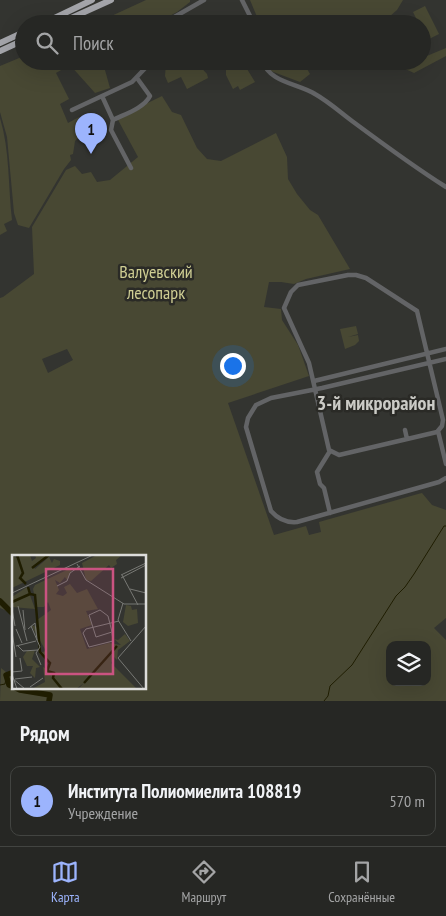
<!DOCTYPE html>
<html lang="ru">
<head>
<meta charset="utf-8">
<style>
	:root { --surface:#262724; --page:#323331; --text:#f1f3f6; --muted:#a4a5a6; --line:#424441; --accent:#9cb4fd }
	body { margin:0; font-family:"PT Sans Narrow",sans-serif; background:var(--page); color:var(--text) }
	.controls { position:absolute; right:15px; bottom:15px; display:grid; overflow:hidden; border-radius:10px; box-shadow:0 5px 20px #0002 }
	.controls button { width:45px; height:45px; display:grid; place-items:center; padding:0; border:0; border-bottom:1px solid var(--line); background:var(--surface); color:var(--text); font:25px sans-serif }
	.you { position:absolute; left:232px; top:365px; width:18px; height:18px; margin:-12px; border:4px solid #fff; border-radius:50%; background:#1a73e8; box-shadow:0 0 0 8px #1a73e833 }
	.badge { display:grid; place-items:center; width:32px; height:32px; border-radius:50%; background:var(--accent); color:#111; font-size:16px; font-weight:700 }
	.pin { position:absolute; translate:-50% -41px; filter:drop-shadow(0 1px 2px #0008) }
	.pin::after { content:''; position:absolute; top:26px; width:18px; height:15px; background:inherit; clip-path:polygon(0 0,100% 0,50% 100%) }
	.list { margin:0; padding:0; list-style:none }
	h2 { display:flex; justify-content:space-between; align-items:center; height:65px; margin:0; padding:0 20px; font-size:21px }
	h2 small { font-size:16px; font-weight:400; color:var(--muted) }
	.list li { display:grid; grid-template-columns:32px 1fr auto; gap:15px; align-items:center; box-sizing:border-box; height:70px; margin:0 10px 10px; padding:0 10px; border:1px solid var(--line); border-radius:10px }
	.list b { display:block; font-size:19px; white-space:nowrap }
	.list p { margin:0; font-size:16px; white-space:nowrap; color:var(--muted) }
	.list em { font-size:16px; font-style:normal; color:var(--muted) }
	.icon { flex:none; width:28px; height:28px; fill:none; stroke:currentColor; stroke-width:2; stroke-linecap:round; stroke-linejoin:round }
	.map { position:relative; flex:none; width:446px; height:701px; overflow:hidden }
	.search { position:absolute; background:var(--surface); box-shadow:0 5px 20px #0002; left:15px; right:15px; top:15px; height:55px; display:flex; align-items:center; gap:12px; box-sizing:border-box; padding:0 18px; border-radius:28px; color:var(--muted); font-size:19px }
	.sheet { height:145px; background:var(--surface) }
	nav { display:flex; justify-content:space-around; align-items:center; box-sizing:border-box; height:70px; border-top:1px solid var(--line); background:var(--surface); font-size:14px; color:var(--muted) }
	nav a { display:grid; justify-items:center; gap:2px }
	nav .on { color:var(--accent) }
	.map>svg:first-child { display:block }
</style>
</head>
<body>
<div class="map">
<svg width="446" height="701" viewBox="0 0 446 701">
	<rect width="100%" height="100%" fill="#333430"/>
	<path fill="#484833" fill-rule="evenodd" d="M146,0h44v2l-13,10 -22,12h-61z
		M250,0h153l-6,10 -16,14h-121z
		M425,6l14,28 -12,6 -5,-9v-7h-3l-6,-12z
		M446,48v8l-32,17 -13,-6 14,-6h7v-3z
		M24,56v5h81l-2,2 7,25 -15,5 -25,-28 -14,8 13,26 -9,5 8,19 11,-6 9,22 -4,2 -5,-4 -4,4 -2,13 -3,1 1,5 -7,9 -35,59 -11,-3 -4,-12 -7,-76 -7,-25v-46z
		M266,61h44l-3,2 -1,4 4,7 -10,8 -32,-12z
		M196,62l11,12 1,4 -21,11 -6,-12 -13,6 -3,-7 1,-13c11,3 20,9 30,-1z
		M241,64h3l11,18 -15,8 -2,-4 -5,3 -7,-14v-5z
		M162,96l10,16 9,3 16,33 10,11 14,2 55,-28 11,24 1,22 9,15 13,16 8,5 32,54 -44,10 -12,5 -13,-2h-12l-5,25 17,2 1,11 16,25 11,31 -81,27 46,132 32,-9 3,9 12,-3 -2,-10 99,-28 4,-1 10,12 14,5v108l-12,10 12,12v61h-446l1,-33 5,4 8,3v12h131v-131h-131v58l-14,-6v-310l3,-1 31,-23 -2,-47 34,-57 9,-4 7,8 9,-2 6,10 13,-2 28,-23 -21,-39zM67,349l6,11 -25,13 -6,-14zM390,645h37v37h-37z
		M0,118c10,33 8,68 12,102l-8,4 3,7 -7,4z
		M356,326l2,8 -10,3 10,-2 1,6 -4,4 -10,4 -5,-20z"/>
	<g fill="none" stroke-linecap="round" stroke-linejoin="round">
		<path stroke="#1f1d01" stroke-width="1" d="M0,685l5,-1 1,-6
			M324,701l4,-5 2,-10 22,-21 44,-69 9,-9 9,-13 30,-48h2"/>
		<path stroke="#1f1d01" stroke-width="5.5" d="M0,601l14,14
			M14,672l-8,3 3,10 5,2
			M14,687l6,3 30,5 -1,6"/>
		<path stroke="#636466" stroke-width="4.5" d="M242,0l12,24
			M162,24l42,-24
			M263,61c5,21 36,23 52,33 14,8 25,18 37,27 31,23 62,46 94,66
			M102,96l11,24 -2,10 20,38
			M72,110l60,-28 20,-21
			M113,120c12,-6 31,-12 37,-24l-13,-18
			M348,275h8l10,3 51,33 26,109 -1,6 -5,6 -98,23 -10,-5 -20,-87 -25,-55 7,-16 7,-7z
			M446,359l-124,29 -51,10 -15,7 -8,13 -2,9 25,84c7,8 15,12 26,11l142,-40 7,-4
			M314,381l132,-32
			M405,430l2,9
			M438,431l8,33
			M330,451l-13,21 3,12 4,4 6,25"/>
		<path stroke="#a4a5aa" stroke-width="6" d="M42,24l50,-24
			M58,24l53,-24
			M0,43l24,-11
			M0,51l24,-11"/>
	</g>
	<g text-anchor="middle" dominant-baseline="central" stroke-width="5" stroke-linejoin="round" paint-order="stroke">
		<g font-size="18" fill="#cfce93" stroke="#2a2a26">
			<text x="156" y="271">Валуевский<tspan x="156" dy="21">лесопарк</tspan></text>
		</g>
		<g font-size="20" font-weight="bold" fill="#cbcbc6" stroke="#2a2a26">
			<text x="376" y="403">3-й микрорайон</text>
		</g>
	</g>
	<g transform="translate(12 555)">
		<rect width="134" height="134" fill="#333430"/>
		<path d="M0,0l6,4v-4h12l2,6 4,-3 -1,-3h14l-16,11 2,3 14,-12 3,6 2,-4 6,2v4l-48,23zM85,0h25l-6,5 1,4 -6,4 -2,-3 -18,16 -5,-1 -4,-17zM61,12l-6,13 -2,-3 -5,6 -5,-3 4,10 -3,4 7,2 4,-3 -3,-6 6,-3 7,9 10,-4 11,20 -12,2 6,14 -12,4 7,20 22,-6 12,2 -7,-6 4,1 7,-6 5,7 -12,9 -1,10 -3,-3 -3,6 26,26h-59l6,-6 -8,6h-44l13,-7 -2,-15 6,3v-7l-10,-10 7,-2 -15,-26 6,2v-7l14,-10 -3,-8 -4,5h-7l-4,-18 2,-4zM15,32l8,22 -23,-2v-10zM114,50l5,1 1,4 5,-1 1,14 -10,3 -5,-4zM23,95l-3,9 8,8 -4,1 -1,10 -5,-5 3,-7h-6l-4,-9 4,-6z" fill="#484833"/>
		<path fill="none" stroke="#1f1d01" stroke-width="2.5" d="M5,0l6,18 -3,5 6,6M20,13l17,-13M16,32l2,7 5,1 5,57 10,11 -3,8 7,2 -1,5 9,11M0,47l18,-8M72,128l33,-37"/>
		<path fill="none" stroke="#777874" stroke-width="1" d="M65,9l9,16 38,24h22M109,20l25,-12M110,20l16,30M109,23l25,-13M45,31l10,-5 3,-8 10,-7M118,34l16,4M0,38l81,-38M111,48l-5,17 13,21M6,51l9,35M0,54l3,17M11,55l2,20M88,55l8,6 4,16 -16,5 -7,-22zM19,71l9,21 -4,6 5,12M4,74l6,14M16,74l7,-6 2,17M0,77l4,25M100,78l1,8 -24,6 -6,-14 3,-4 33,-8M4,91l20,-5M6,91l5,5 15,-1M0,117l10,-1 -2,-13M0,119l5,15M0,123l13,11M3,124l17,-2M18,132l13,-9M132,134l-26,-31 28,-32"/>
		<path fill="#ca5381" fill-opacity="0.15" stroke="#ca5381" stroke-width="2.5" d="M34,14h67v105h-67z"/>
		<rect width="134" height="134" fill="none" stroke="#dddddb" stroke-width="2.5"/>
	</g>
</svg>
<div class="controls">
<button><svg class="icon" aria-label="layers" viewBox="0 0 24 24"><path d="M12 4l9 5-9 5-9-5zM3 14l9 5 9-5"/></svg></button>
</div>
<div class="you"></div>
<div class="pin badge" style="left:91px;top:154px">1</div>
<div class="search"><svg class="icon" aria-label="search" viewBox="0 0 24 24"><circle cx="10" cy="10" r="6"/><path d="M15 15l6 6"/></svg>Поиск</div>
</div>
<section class="sheet">
<h2>Рядом<small></small></h2>
<ul class="list">
<li><span class="badge">1</span><div><b>Института Полиомиелита 108819</b><p>Учреждение</p></div><em>570 m</em></li>
</ul>
</section>
<nav>
<a class="on"><svg class="icon" aria-label="map" viewBox="0 0 24 24"><path d="M3 6l6-2 6 2 6-2v14l-6 2-6-2-6 2zM9 4v14M15 6v14"/></svg>Карта</a>
<a><svg class="icon" aria-label="directions" viewBox="0 0 24 24"><path d="M12 3l9 9-9 9-9-9zM9 14v-3h6M13 9l2 2-2 2"/></svg>Маршрут</a>
<a><svg class="icon" aria-label="saved" viewBox="0 0 24 24"><path d="M7 4h10v16l-5-4-5 4z"/></svg>Сохранённые</a>
</nav>
</body>
</html>
